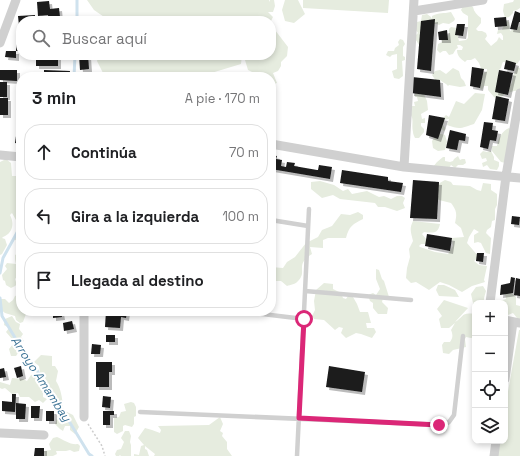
<!DOCTYPE html>
<html lang="es">
<head>
<meta charset="utf-8">
<style>
	:root { --surface:#fff; --page:#f6f6f6; --text:#202124; --muted:#757577; --line:#e0e0e0 }
	body { margin:0; font-family:"Space Grotesk",sans-serif; background:var(--page); color:var(--text) }
	.controls { position:absolute; right:12px; bottom:12px; display:grid; overflow:hidden; border-radius:8px; box-shadow:0 2px 6px #0003 }
	.controls button { width:36px; height:36px; display:grid; place-items:center; padding:0; border:0; border-bottom:1px solid var(--line); background:var(--surface); color:var(--text); font:20px sans-serif }
	.stop { position:absolute; width:12px; height:12px; margin:-9px; border:3px solid #db2777; border-radius:50%; background:#fff }
	.stop.end { background:#db2777; border-color:#fff; box-shadow:0 1px 4px #0008 }
	.list { margin:0; padding:0; list-style:none }
	h2 { display:flex; justify-content:space-between; align-items:center; height:52px; margin:0; padding:0 16px; font-size:17px }
	h2 small { font-size:13px; font-weight:400; color:var(--muted) }
	.list li { display:grid; grid-template-columns:26px 1fr auto; gap:12px; align-items:center; box-sizing:border-box; height:56px; margin:0 8px 8px; padding:0 8px; border:1px solid var(--line); border-radius:16px }
	.list b { display:block; font-size:15px; white-space:nowrap }
	.list em { font-size:13px; font-style:normal; color:var(--muted) }
	.icon { flex:none; width:22px; height:22px; fill:none; stroke:currentColor; stroke-width:2; stroke-linecap:round; stroke-linejoin:round }
	.map { position:relative; flex:none; width:520px; height:456px; overflow:hidden }
	.search { position:absolute; background:var(--surface); box-shadow:0 2px 6px #0003; left:16px; top:16px; width:260px; height:44px; display:flex; align-items:center; gap:10px; box-sizing:border-box; padding:0 14px; border-radius:16px; color:var(--muted); font-size:15px }
	.panel { position:absolute; background:var(--surface); box-shadow:0 2px 6px #0003; left:16px; top:72px; width:260px; height:244px; border-radius:16px }
	.map>svg:first-child { display:block }
</style>
</head>
<body>
<div class="map">
<svg width="520" height="456" viewBox="0 0 520 456">
	<defs>
		<filter id="shadow"><feDropShadow dx="3" dy="3" stdDeviation="0" flood-color="#0004"/></filter>
	</defs>
	<rect width="100%" height="100%" fill="#fff"/>
	<path fill="#e6ecdf" d="M87,0h182l1,2v-2h4l1,6 -2,6h-5l5,5 -2,4h-161l-16,-11z
		M285,0h13l7,14 -11,9 -9,-2 -3,-11z
		M303,0h86l-1,13 -85,-5z
		M514,0h6v8l-3,2 -4,1v2l-4,4 -4,1 -2,-7 1,-7 9,-2z
		M464,4h5l4,3c1,5 4,8 8,11v5l-5,6 2,2h4l4,2 1,3 -2,3 6,7 6,-5 2,-4 3,3h1v-4l-2,-3 -4,1 1,-4h4l3,-10 4,2 1,9 10,-5v34l-3,4c-5,0 -9,-2 -14,-2l-1,2 -1,4 -2,2 -1,2 11,15 3,-4 1,-7 4,-9 3,1v22l-1,1c-6,-1 -8,2 -14,2l-1,2 -6,4 -4,-2 -6,-7v-4h-4l-2,4 -4,-4 3,-11 6,-4v-2h-3l-2,2 -3,-8 -4,-5 -4,2h-4l-2,2c-4,-3 -8,-6 -8,-12h5l1,-3 -3,-2h-3l1,3 -2,1 -3,5 -4,1 -3,-4h-3l-3,2 -3,-3 1,-6 4,-2 -1,-5 4,-2 3,1 1,-2v-5l2,-2 6,1 1,9 1,4 7,-1 2,-2v-22l-5,-3 -2,-3z
		M451,12l4,7 -1,2 -5,3 -6,-1 -4,2 -2,-1h-4l-10,20 -4,1 -3,-5 -1,-4 3,-3 -3,-4 2,-7 4,-1 1,-6 5,-1 4,3 1,2v-3c8,-4 11,-2 19,-4z
		M271,27l4,3 13,17 -1,9 -6,6v4l-3,5 -5,2 4,10 -6,2v-8h-17l-2,-5 -4,-2 -3,-10 -1,-5h27z
		M400,39l3,1 2,4 -2,3v9l2,1v3l-3,1 1,15 -4,3 -5,-1 -2,-7 5,-2v-15l-5,1 -2,2 -4,-2 2,-4h6l1,-3 4,-3 -1,-3z
		M99,55h143l-1,9 -43,13h-93l-8,-16z
		M453,68l6,3 2,7 3,3 2,5 -6,1 -11,-2 -1,1c-2,-3 -5,-3 -8,-6l-4,1 -4,-6 3,-4 5,-1 6,4z
		M415,91l8,1 4,9 1,9 -7,4 1,5 3,-1v5h-4v3l3,3v3l-5,6h-4c-1,-2 -2,-4 -2,-6 -2,-9 2,-12 -4,-20l3,-6h3l-1,-4 4,-1 -1,-4h-2z
		M475,93l10,1 -3,16 -8,14c-12,4 -14,6 -27,1l2,-6 -5,1 -1,5 3,4 -2,2c-4,-3 -3,-7 -3,-11l5,-5 3,2 7,-16 8,3z
		M509,128l4,3 -7,32 -5,-1 -9,-11v-5h5c1,-8 5,-15 12,-18z
		M437,133l8,2 2,7 -2,8 -7,1 -5,-3 -1,-7z
		M483,151l4,1 4,-1 3,6v3l5,2v4l-2,4 -7,-1 -3,-4 -4,2 -1,-4 5,-2 -1,-3 -4,1 -2,-5z
		M458,156l2,4 2,-1h3l1,4 -3,2h-5l-3,3 -4,-3 -2,3 -6,2 -2,-4 -8,1 4,-5 6,-5h2v4l5,1 3,-1 1,-2z
		M6,159l5,4 1,13h5l3,-3 1,-7v55h-2l-3,-1 -4,-7 -2,2c5,9 2,19 -7,22l-1,1 3,1 2,6 -5,9 -2,1v-93z
		M445,180l6,2 2,3 17,1 7,4 4,1 2,-8 8,1v6l6,4v11l-2,4v11l-3,1 -1,6 -4,3 -1,3 5,5 -1,16 -4,-1 -5,-10 -3,-1 -4,1v-8l5,-3 -5,-3 -5,8 -2,6 12,14 -5,4 5,4 8,1 -3,14 1,2 -13,4 -10,6 -13,-7 -9,-3 -11,8 -13,-8 -5,1 -5,-5 1,-10 3,-11 -1,-8 4,-8c-2,-9 -4,-12 0,-20l27,3c-2,10 -7,9 -16,8l-2,2 5,6 -1,4h-5l-2,2 1,1 15,5 13,2 5,-8 -1,-8 12,-1 -3,-9 -6,-5c2,-9 2,-12 -4,-20l-12,-3 -4,-2 -3,-15 3,-2 3,3z
		M320,181l14,4 9,6 5,-2 4,5 15,-3 12,6 5,-1 7,3 6,-3h5l3,2 -2,5 2,5 -8,3 -12,-4h-7l-3,-4 -35,-4 -7,-4 -11,3 -11,-9v-7z
		M358,212l5,3v4c-10,5 -14,7 -17,19h-18l-5,2v8l-13,-1 2,7c-18,11 -4,17 -14,27 -2,3 -8,4 -11,5l-6,-5h-6l-4,-3v-11l12,1 4,-6 8,-5 11,-14 12,-6 4,-7 10,-4 9,-12 9,1z
		M18,232h1l2,8v18l-3,2 2,4 1,-1v9l-6,7 1,3 2,1 -3,3 -4,2 -5,-3 -1,-4 -2,-1 -1,-5 5,-6 -2,-3 2,-3 9,1 -1,-5v-4l4,-2 -2,-7v-5l-3,-2z
		M376,269l3,1 3,9 2,2 5,16 -6,1 -1,4 6,6 -1,6h-9l-5,-6v-5l-3,-2 -2,-6 5,-2 3,2 4,-6 -4,-10z
		M324,283l9,1v5l8,4 2,5 3,1 2,-3 5,1 4,7 3,8h8l3,11h-5l1,5h7l2,4 -4,6 -11,-4 -5,-1 -10,5 -5,-5 2,-5 -4,-1 -4,3 -11,-10 -10,-1 -2,-3 3,-6 -1,-9 2,-11z
		M438,285h6l11,5 4,7 -20,-1 -3,-6z
		M483,286l3,5 -2,7v5h-9v9l-4,-18 5,-7z
		M509,291l7,6v8l4,1v14l-3,-2 -4,-5 -8,3v-13h-10v-1l11,-3 -1,-7z
		M20,294c4,9 -8,13 6,20l-3,8 -3,1 -4,-3 -1,-4 -10,-3 -5,-4v-8l1,-2h4l4,4 4,-3 2,-4z
		M444,300l24,8 -13,14c9,-5 6,-10 19,-8l1,2v21l-4,1 -5,-1 -1,2 1,8 -13,3 -4,4 -6,-1 -1,-8 2,-3h6c3,-4 3,-7 1,-12l4,-7 -6,5h-8l-2,-9 3,-3 -5,-7z
		M12,316l4,6 4,2 -1,5 4,5 -2,3 3,4 -5,3 -1,-3v5l3,3 -5,7h-5l-2,-7 4,-5 -1,-5 -6,-7 3,-4 -5,-3 1,-6z
		M519,330h1v126h-23l2,-15h6v-33z
		M41,355l11,1v10h3l3,5 -2,10c5,8 6,16 7,25l-3,4 1,3 6,-1 6,3 6,12 -4,7 -5,-4v-4h-5l-2,5 -3,-2 -5,-5 5,-14 -2,-3 -5,-3 3,-6 -3,-4 -1,-4 -4,-2 -1,-6 -6,-3 -2,-13 -5,-4z
		M34,374l11,14 -2,4v5l4,2 -4,4 -4,-3 -4,2 -6,-5h-9l-2,-4 -6,1 -7,-6 -3,1 -2,-1v-6l10,3 2,-7 11,1 4,2 4,-6z
		M131,402l3,1 2,4v9l-2,1v7l-2,3 -7,-2 -2,1v5l-6,3 -3,-2v-14l5,-1 2,-5 5,-1 -2,-7z
		M220,417l3,7 -3,7 3,2 -1,3 5,6v7l5,7h-78l1,-2 -10,-8v3l2,1 2,6h-15v-2l5,1 2,-9 3,-1 -6,-7 7,-10 7,2 8,3 1,-3 -3,-4 51,-1z
		M125,431h4l2,5 -1,6 1,3v11h-10l-1,-1 -1,1h-3l-1,-2 2,-4 4,-1 3,-7 -3,-4z
		M57,437c7,3 13,8 21,7l2,2 -1,5 -5,1 -4,-2 -4,1h-10l1,3 -4,2h-9l1,-2 -1,-3 7,-1 -2,-6 4,-6z"/>
	<g fill="none" stroke-linecap="round" stroke-linejoin="round">
		<path stroke="#cfe2ee" stroke-width="3" d="M77,21v-21
			M74,77l1,-22
			M0,273l3,-15 16,-29 2,-6
			M0,298l2,18 12,20 10,18 10,11 15,27 9,11 31,51 3,2"/>
	</g>
	<path fill="#1a1a1a" filter="url(#shadow)" d="M49,1l1,8 9,-1 1,9 8,-1v5h-19l-1,-6 -10,1 -1,-14z
		M515,11l5,2v9h-1l-2,8 -7,-1z
		M35,15v6h-14v14h-1l-2,-19z
		M506,17l1,9 -12,1 -1,-9z
		M435,19l-4,52 -14,-2 4,-48z
		M457,24h8l-2,12 -8,-1z
		M447,30l1,10h-9l-1,-8z
		M16,37h5v14h-5z
		M6,51h10v7l-11,-1z
		M36,55h22v11h-22z
		M79,55h9l1,14 -9,1z
		M506,60l10,3 -2,8 -10,-2z
		M472,67l12,2 -4,19 -10,-2z
		M0,70h17v11l-17,-1z
		M44,70l26,1 -1,6h-25z
		M499,70l14,3 -5,22 -13,-3z
		M412,77l28,3 1,17 -30,-4z
		M0,82h7v15h-7z
		M17,89h4v11l-4,-1z
		M496,96l13,3 -4,22 -13,-2z
		M0,98h8v17h-8z
		M429,115l16,3 -7,21 -12,-4z
		M484,122l9,1 -1,7 6,1 -2,10 -6,-1 -2,9 -8,-2z
		M17,129l4,1v14l-6,-1z
		M450,130l16,4 -1,7 -6,-1 -2,10 -11,-2z
		M271,155l6,1 -1,3 6,1 -1,6 5,1 1,-5 8,1 -1,3 23,4h1l1,-5 13,2 -2,12 -59,-10z
		M342,170l46,7v4l15,2 -2,9 -61,-9z
		M413,180l26,2 -2,37 -27,-1z
		M512,216l8,1 -1,8 -8,-1z
		M427,234l25,4 -2,13 -25,-5z
		M477,253h7l-1,9 -7,-1z
		M511,277l4,1 -2,15 -13,2 1,-10 9,-2z
		M516,278l4,1v17l-6,-1z
		M53,311h8l1,6 -9,1z
		M106,311h21l-1,7 -5,-1 -1,11 -15,-1z
		M72,321l2,8 -10,2 -1,-8z
		M106,335h9v7h-9z
		M92,344l9,1 -1,9h-9z
		M96,362h16v10h-3v15h-13z
		M21,366l2,10 -6,2 -3,-10z
		M329,366l36,6 -3,20 -36,-5z
		M4,368l2,9 -6,1v-9z
		M12,394h4l-1,18 -13,-1v-10l10,1z
		M103,396l8,1 -1,11 -8,-1z
		M16,403l10,1 -1,15h-9z
		M31,406h9l-1,12h-8z
		M46,411h8v10h-8z
		M103,411h11v4h-4v10h-7z
		M35,448h9v8h-10z"/>
	<g fill="none" stroke-linecap="round" stroke-linejoin="round">
		<path stroke="#cdcdcd" stroke-width="1.5" stroke-dasharray="2 2" stroke-linecap="butt" d="M88,424l14,22 3,10"/>
		<path stroke="#d0d0d0" stroke-width="4.5" d="M271,220l37,6
			M305,291l106,9
			M238,311l66,8
			M140,412l304,13 5,-3 5,-7 9,-79
			M297,456l12,-247"/>
		<path stroke="#d0d0d0" stroke-width="9" d="M414,11l69,-11
			M0,43l16,-43
			M271,144l133,23 116,11
			M0,155l21,2
			M404,167l10,-167
			M490,303l16,-127 14,-83
			M505,320l15,3
			M505,379l8,-57
			M84,417v-106
			M0,433l44,2
			M494,456l2,-15"/>
	</g>
	<g fill="none" stroke-linecap="round" stroke-linejoin="round">
		<path stroke="#db2777" stroke-width="5" d="M304,319l-5,99 140,7"/>
	</g>
	<g text-anchor="middle" dominant-baseline="central" stroke-width="4" stroke-linejoin="round" paint-order="stroke">
		<g font-size="12" font-style="italic" fill="#3f7597" stroke="#fff">
			<text transform="translate(41 379) rotate(57)">Arroyo Amambay</text>
		</g>
	</g>
</svg>
<div class="controls">
<button>+</button>
<button>−</button>
<button><svg class="icon" aria-label="locate" viewBox="0 0 24 24"><circle cx="12" cy="12" r="6"/><path d="M12 2v4M12 18v4M2 12h4M18 12h4"/></svg></button>
<button><svg class="icon" aria-label="layers" viewBox="0 0 24 24"><path d="M12 4l9 5-9 5-9-5zM3 14l9 5 9-5"/></svg></button>
</div>
<div class="stop" style="left:304px;top:319px"></div>
<div class="stop end" style="left:439px;top:425px"></div>
<div class="search"><svg class="icon" aria-label="search" viewBox="0 0 24 24"><circle cx="10" cy="10" r="6"/><path d="M15 15l6 6"/></svg>Buscar aquí</div>
<section class="panel">
<h2>3 min<small>A pie · 170 m</small></h2>
<ul class="list">
<li><svg class="icon" aria-label="ahead" viewBox="0 0 24 24"><path d="M12 20V5M6 11l6-6 6 6"/></svg><div><b>Continúa</b></div><em>70 m</em></li>
<li><svg class="icon" aria-label="left" viewBox="0 0 24 24"><path d="M17 20v-9H6M10 6l-5 5 5 5"/></svg><div><b>Gira a la izquierda</b></div><em>100 m</em></li>
<li><svg class="icon" aria-label="arrive" viewBox="0 0 24 24"><path d="M6 21V4h12l-3 4 3 4H6"/></svg><div><b>Llegada al destino</b></div></li>
</ul>
</section>
</div>
</body>
</html>
